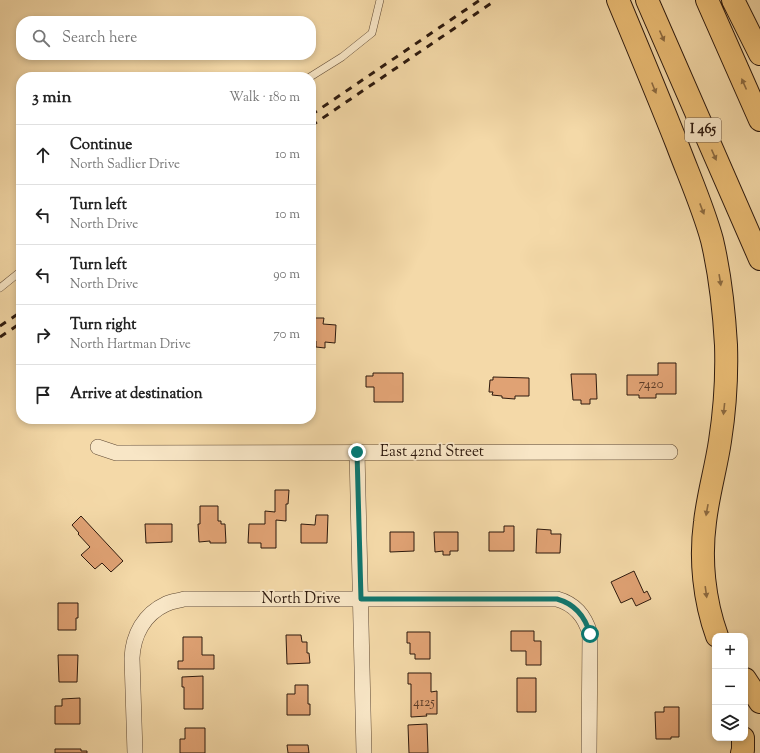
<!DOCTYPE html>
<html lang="en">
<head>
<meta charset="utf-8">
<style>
	:root { --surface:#fff; --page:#f2f2f2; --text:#222; --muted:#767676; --line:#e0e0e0 }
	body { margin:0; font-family:"Sorts Mill Goudy",serif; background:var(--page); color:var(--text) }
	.controls { position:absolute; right:12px; bottom:12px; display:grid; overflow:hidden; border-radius:8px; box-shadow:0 2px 6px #0003 }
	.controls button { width:36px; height:36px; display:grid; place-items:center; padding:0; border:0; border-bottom:1px solid var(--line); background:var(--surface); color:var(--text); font:20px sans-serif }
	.stop { position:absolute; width:12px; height:12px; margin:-9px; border:3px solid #0f766e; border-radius:50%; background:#fff }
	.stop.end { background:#0f766e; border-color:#fff; box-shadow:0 1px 4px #0008 }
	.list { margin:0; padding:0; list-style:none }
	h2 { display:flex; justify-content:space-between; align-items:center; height:52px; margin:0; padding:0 16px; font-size:17px }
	h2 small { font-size:13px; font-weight:400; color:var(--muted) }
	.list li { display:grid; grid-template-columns:26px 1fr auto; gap:12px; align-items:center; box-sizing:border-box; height:60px; padding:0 16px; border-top:1px solid var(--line) }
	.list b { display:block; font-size:15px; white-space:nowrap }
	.list p { margin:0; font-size:13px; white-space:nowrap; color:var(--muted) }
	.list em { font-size:13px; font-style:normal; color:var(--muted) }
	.icon { flex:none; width:22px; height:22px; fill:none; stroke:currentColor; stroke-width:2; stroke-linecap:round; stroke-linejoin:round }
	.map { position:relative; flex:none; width:760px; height:753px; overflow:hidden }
	.search { position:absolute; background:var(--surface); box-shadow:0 2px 6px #0003; left:16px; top:16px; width:300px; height:44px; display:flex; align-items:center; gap:10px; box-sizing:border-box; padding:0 14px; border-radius:16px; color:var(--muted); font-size:15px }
	.panel { position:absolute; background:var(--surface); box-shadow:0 2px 6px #0003; left:16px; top:72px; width:300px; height:352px; border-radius:16px }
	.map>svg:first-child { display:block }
</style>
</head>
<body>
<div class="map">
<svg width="760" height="753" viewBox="0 0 760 753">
	<rect width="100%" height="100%" fill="#f4d9a8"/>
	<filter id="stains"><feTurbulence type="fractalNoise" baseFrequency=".005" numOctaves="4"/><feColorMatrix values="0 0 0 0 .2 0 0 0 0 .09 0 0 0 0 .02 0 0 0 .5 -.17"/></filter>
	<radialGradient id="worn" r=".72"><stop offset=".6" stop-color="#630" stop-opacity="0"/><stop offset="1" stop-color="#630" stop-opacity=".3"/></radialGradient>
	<path fill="#e0a274" stroke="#2d190d" d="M315,318h9l-1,6 13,1 -1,18 -10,-1v6l-9,-1v-6h-2z
		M658,363h18v31h-20v4h-17v-3h-12v-20h31z
		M373,373h30v29h-29v-15h-8v-11h7z
		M571,374h25l1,25h-7v5h-9v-4h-8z
		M493,377l36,1v18h-14v3l-13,-1v-2l-10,-1 1,-3h-4l1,-12h3z
		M275,490h14l-1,14h-2v17l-10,-1v28h-15v-5h-13l1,-19h16v-13l10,1z
		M200,506h18v15h3v3h4l1,19h-16v-2l-11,1 -1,-18h2z
		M316,515h12l-1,28h-26v-19l14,1z
		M81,516l42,45 -12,11 -9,-9 -7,6 -14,-14 9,-8 -12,-13 1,-1 -7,-8z
		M145,524h27v18l-26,1z
		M504,526h10v25h-25v-19h15z
		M537,529l14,1v4h10l-1,19h-24z
		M390,532h24v19l-24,1z
		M434,532h24v19h-8v4h-7v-4l-8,1z
		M634,571l10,22 3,-2 4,8 -15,7 -4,-8 -11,5 -10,-21z
		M58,603h20v15h-2v12h-18z
		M511,631h23v10h7v24h-15v-14h-15z
		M407,632h23v27h-15v-5h-5v-11h-3z
		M286,635h15l1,7h5v11h2l1,10 -23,1z
		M183,637h19v18h12v14h-36v-8h5z
		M58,655h20l-1,27h-18z
		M408,673h23v19l6,-1v23h-11l1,2 -16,1v-33h-3z
		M203,676v33h-19v-22h-2v-10z
		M517,678h19v34h-19z
		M295,685h13v19h2v11h-23v-21h8z
		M80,698v26h-25v-18h7v-7z
		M664,707h15v30h-8v2h-15l-1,-27h9z
		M427,724l1,29h-19l-1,-28z
		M185,728h20v25h-25v-14h5z
		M287,745h21l1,8h-21z
		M55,749h26v2h6v2h-32z"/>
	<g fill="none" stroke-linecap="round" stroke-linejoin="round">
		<defs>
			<path id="lane" d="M310,77l32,-20 30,-24 8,-33
				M0,288l21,-17"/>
			<path id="street" d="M98,447l18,6 554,-1
				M357,452l7,301
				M135,753l-3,-95c1,-23 12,-44 34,-54 6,-3 12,-3 18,-5h373c18,5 28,17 33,35l-1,119"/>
			<path id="highway" d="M618,0c20,48 40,96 59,144 12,32 26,63 35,96 8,34 12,70 14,105 1,32 -1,64 -6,96 -4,27 -12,54 -15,81 -5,37 -1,78 12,114
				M647,0l113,259
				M707,0l53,120
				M733,0l27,54
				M745,679l15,23
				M742,753l1,-3v-12"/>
		</defs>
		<use href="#lane" stroke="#5f4934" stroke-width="8"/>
		<use href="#street" stroke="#5f4934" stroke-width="16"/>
		<use href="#highway" stroke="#2d190d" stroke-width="24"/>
		<use href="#lane" stroke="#f8e6c6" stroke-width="7"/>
		<use href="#street" stroke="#f8e6c6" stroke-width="15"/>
		<use href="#highway" stroke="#eabc74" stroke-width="22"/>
		<path stroke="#2d190d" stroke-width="3" stroke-dasharray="7 7" stroke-linecap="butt" d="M311,115l169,-115
			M311,126l185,-126
			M0,326l21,-14
			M0,337l21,-14"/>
	</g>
	<defs><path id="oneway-solid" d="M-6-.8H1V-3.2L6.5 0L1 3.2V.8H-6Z"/></defs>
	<g fill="#8c6a40">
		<use href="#oneway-solid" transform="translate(662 36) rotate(66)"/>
		<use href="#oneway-solid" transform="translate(744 84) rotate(-114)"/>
		<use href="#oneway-solid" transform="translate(654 88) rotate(68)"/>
		<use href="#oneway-solid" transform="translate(714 155) rotate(66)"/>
		<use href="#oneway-solid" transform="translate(702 209) rotate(69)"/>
		<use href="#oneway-solid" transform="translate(720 280) rotate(81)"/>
		<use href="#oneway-solid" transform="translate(724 409) rotate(96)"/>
		<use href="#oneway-solid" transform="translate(707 510) rotate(100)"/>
		<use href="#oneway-solid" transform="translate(706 592) rotate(82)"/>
	</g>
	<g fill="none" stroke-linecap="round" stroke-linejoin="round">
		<path stroke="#0f766e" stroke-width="5" d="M357,452l4,147h196c18,5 28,17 33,35"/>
	</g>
	<g text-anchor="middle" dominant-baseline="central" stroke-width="3.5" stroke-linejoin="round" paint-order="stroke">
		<g font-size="13" fill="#5a3b27">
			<text x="651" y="385">7420</text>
			<text x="424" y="703">4125</text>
		</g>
		<rect fill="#f8e6c6" stroke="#6a5644" stroke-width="1" x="685" y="118" width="36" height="24" rx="3"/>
		<g font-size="14" font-weight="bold" fill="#2d190d">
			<text x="703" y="130">I 465</text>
		</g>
		<g font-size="15" fill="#2d190d" stroke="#f8e6c6">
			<text x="432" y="452">East 42nd Street</text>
			<text x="301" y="599">North Drive</text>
		</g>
	</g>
	<rect width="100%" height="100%" filter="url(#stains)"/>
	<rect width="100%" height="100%" fill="url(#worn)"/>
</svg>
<div class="controls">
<button>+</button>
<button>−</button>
<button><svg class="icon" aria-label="layers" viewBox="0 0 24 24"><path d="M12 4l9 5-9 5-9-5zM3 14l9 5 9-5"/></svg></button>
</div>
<div class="stop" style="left:590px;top:634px"></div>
<div class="stop end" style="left:357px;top:452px"></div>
<div class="search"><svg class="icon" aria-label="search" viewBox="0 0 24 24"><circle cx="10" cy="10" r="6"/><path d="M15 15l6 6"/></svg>Search here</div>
<section class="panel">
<h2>3 min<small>Walk · 180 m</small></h2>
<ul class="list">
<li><svg class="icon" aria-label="ahead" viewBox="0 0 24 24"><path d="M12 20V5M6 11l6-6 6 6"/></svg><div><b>Continue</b><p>North Sadlier Drive</p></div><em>10 m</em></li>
<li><svg class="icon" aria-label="left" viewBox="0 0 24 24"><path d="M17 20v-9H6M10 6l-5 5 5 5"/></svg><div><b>Turn left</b><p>North Drive</p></div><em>10 m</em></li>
<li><svg class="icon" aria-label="left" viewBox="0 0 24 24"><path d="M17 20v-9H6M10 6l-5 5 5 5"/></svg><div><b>Turn left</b><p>North Drive</p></div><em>90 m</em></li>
<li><svg class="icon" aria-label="right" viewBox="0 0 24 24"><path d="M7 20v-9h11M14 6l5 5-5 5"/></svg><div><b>Turn right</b><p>North Hartman Drive</p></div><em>70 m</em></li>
<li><svg class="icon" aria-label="arrive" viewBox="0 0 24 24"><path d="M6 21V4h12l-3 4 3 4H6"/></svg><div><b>Arrive at destination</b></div></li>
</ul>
</section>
</div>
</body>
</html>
